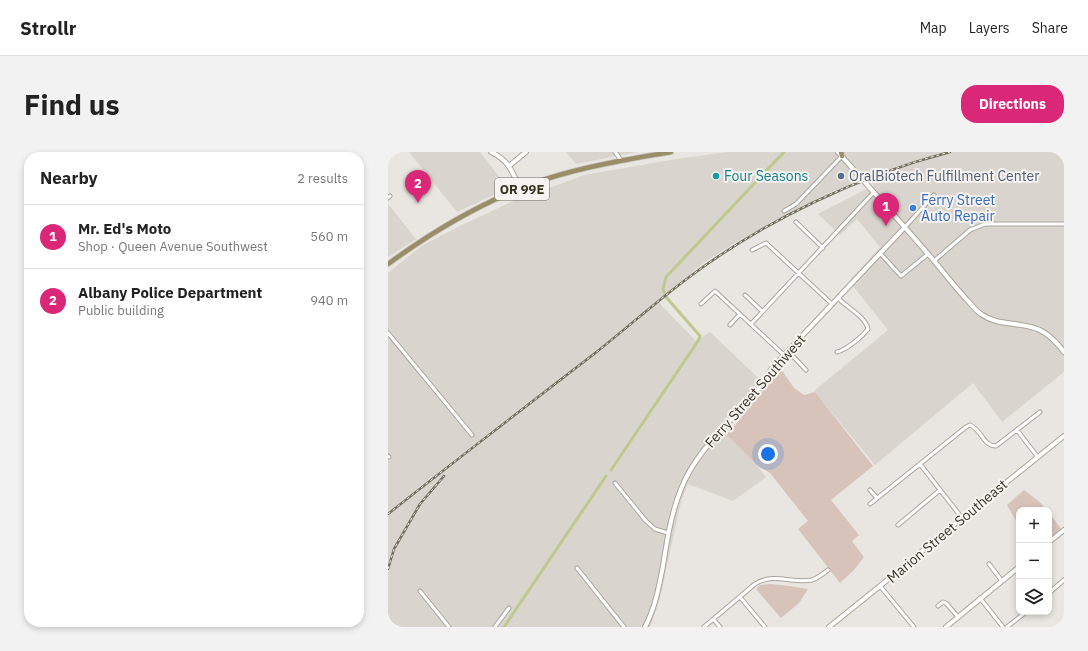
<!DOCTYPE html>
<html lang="en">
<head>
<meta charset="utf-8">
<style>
	:root { --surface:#fff; --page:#f2f2f2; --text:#222; --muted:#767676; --line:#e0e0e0; --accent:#db2777 }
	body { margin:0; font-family:"IBM Plex Sans",sans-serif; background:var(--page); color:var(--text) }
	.controls { position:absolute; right:12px; bottom:12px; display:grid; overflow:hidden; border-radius:8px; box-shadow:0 2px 6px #0003 }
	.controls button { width:36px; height:36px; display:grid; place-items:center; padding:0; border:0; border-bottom:1px solid var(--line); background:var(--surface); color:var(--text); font:20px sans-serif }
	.you { position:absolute; left:380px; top:302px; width:14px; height:14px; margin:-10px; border:3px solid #fff; border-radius:50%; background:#1a73e8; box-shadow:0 0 0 6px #1a73e833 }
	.badge { display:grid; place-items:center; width:26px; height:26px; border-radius:50%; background:var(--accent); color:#fff; font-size:13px; font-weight:700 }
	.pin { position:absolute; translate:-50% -33px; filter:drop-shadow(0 1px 2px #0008) }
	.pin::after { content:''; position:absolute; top:21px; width:14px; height:12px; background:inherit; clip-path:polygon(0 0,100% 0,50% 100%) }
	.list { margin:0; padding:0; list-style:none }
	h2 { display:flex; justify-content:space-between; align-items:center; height:52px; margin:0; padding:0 16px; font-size:17px }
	h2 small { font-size:13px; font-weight:400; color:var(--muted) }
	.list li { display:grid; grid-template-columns:26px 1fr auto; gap:12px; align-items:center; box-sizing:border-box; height:64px; padding:0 16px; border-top:1px solid var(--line) }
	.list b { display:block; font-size:15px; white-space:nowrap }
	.list p { margin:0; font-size:13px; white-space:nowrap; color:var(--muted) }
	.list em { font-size:13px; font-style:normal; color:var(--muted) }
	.icon { flex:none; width:22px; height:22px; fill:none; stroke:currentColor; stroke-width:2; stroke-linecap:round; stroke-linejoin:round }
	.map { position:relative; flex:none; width:676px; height:475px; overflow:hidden; border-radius:16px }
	header { display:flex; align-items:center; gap:24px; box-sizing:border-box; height:56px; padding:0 20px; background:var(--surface); border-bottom:1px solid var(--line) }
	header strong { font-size:19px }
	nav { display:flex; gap:22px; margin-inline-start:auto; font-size:14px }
	.intro { display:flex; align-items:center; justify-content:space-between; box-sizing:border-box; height:96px; padding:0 24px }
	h1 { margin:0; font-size:28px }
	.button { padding:10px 18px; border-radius:16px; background:var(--accent); color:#fff; font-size:14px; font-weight:700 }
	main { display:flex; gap:24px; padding:0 24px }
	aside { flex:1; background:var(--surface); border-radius:16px; box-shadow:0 2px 6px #0003 }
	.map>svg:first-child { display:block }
</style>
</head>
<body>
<header>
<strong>Strollr</strong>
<nav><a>Map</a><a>Layers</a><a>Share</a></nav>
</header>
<div class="intro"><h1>Find us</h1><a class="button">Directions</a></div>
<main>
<aside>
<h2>Nearby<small>2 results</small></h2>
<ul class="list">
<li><span class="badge">1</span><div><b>Mr. Ed's Moto</b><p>Shop · Queen Avenue Southwest</p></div><em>560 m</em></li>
<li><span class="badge">2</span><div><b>Albany Police Department</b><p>Public building</p></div><em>940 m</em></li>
</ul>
</aside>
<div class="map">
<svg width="676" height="475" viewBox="0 0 676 475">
	<rect width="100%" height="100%" fill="#e9e5e0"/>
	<path fill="#d9d4ce" d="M21,0h71l28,36 -51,24z
		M178,0h71l-61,12z
		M340,0h336v220l-62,50 -29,-39 -98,82 -61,-74 74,-61 -39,-49 31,-34 -23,-28 -17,16 -22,-21 56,-29 -7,-8 -40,17 -86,45 -36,23 -47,38 4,6 34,35 14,-9 58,55 -41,42 39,48 -33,24 -45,-17 -7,18 -22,100 -9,25h-262v-354l35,-28 39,-20 49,-23 73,-27 92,-16z
		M0,52l28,35 -28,18z"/>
	<path fill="#d8c3bb" d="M393,217l13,19 10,7 11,-3 58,74 -42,34 28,35 -7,6 12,16 -10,13 -14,13 -42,-54 10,-8 -38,-48 -13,-8 -30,-30z
		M636,338l17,13 5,7h-27v16l-12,-21z
		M661,361l13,17 -13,9z
		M383,432l18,2 19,3 -9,14 -18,15 -25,-29 4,-4z"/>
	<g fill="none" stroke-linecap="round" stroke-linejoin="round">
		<path stroke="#bfc98d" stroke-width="3" d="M223,318l87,-129 2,-5 -34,-39 -3,-8 3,-12 118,-125
			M116,475l102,-151"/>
		<defs>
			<path id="street" d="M227,0l6,8
				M0,46l2,-2
				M396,59l12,-7 46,-48
				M408,70l27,26
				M517,75l29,-32
				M364,98l14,-7 66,61
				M492,101l21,23 27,-22
				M546,109l36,-31 15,-6h79
				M357,143l17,16
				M313,152l14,-13 69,64
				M363,172l123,-132
				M342,173l10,-11
				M0,181l84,102
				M400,199l18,19
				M449,200c9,-2 25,-15 31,-23 -3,-13 -22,-22 -30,-31
				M629,278l20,26
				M0,304l1,1
				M532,312l42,54
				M227,331l31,38 9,8 13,4
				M482,338l7,8
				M482,352l96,-77 4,-2c12,5 13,21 26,21l44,-34
				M510,373l42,-35
				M601,412l13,17
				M189,416l47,59
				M492,434l34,41
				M32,439l29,36
				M661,441l15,-13
				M352,445l25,30
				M592,446l23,29
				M550,454l5,-4 3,1 12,14
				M326,468l6,7
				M107,475l14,-19
				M316,475l51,-43c19,-12 37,0 57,-4 6,-2 11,-6 16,-10
				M619,475l19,-15
				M672,475l4,-3"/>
			<path id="secondary" d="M103,0c18,8 22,21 29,37
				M450,0c30,34 61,68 91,103 13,15 25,31 39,46 4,4 8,10 13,13 15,11 32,8 50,13 14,3 24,13 33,25
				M121,14l17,-14
				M661,390l15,-12
				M257,475c10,-19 14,-40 18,-61 4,-26 8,-52 18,-77 16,-41 52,-68 79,-102 4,-5 7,-11 10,-16 4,-5 9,-10 14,-16l121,-128
				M441,475l51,-41 82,-68 102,-82
				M558,475l73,-60"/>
			<path id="primary" d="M453,0l1,4
				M0,112c48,-35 101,-66 158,-85 41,-13 83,-20 125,-27"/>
		</defs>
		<use href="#street" stroke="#a9a59c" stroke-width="5"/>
		<use href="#secondary" stroke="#aba497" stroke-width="6"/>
		<use href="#primary" stroke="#c3c2bd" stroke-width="6"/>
		<use href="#street" stroke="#fff" stroke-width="3"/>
		<use href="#secondary" stroke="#fff" stroke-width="4"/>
		<use href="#primary" stroke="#9a8e69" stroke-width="4.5"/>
		<defs>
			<path id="rail" d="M0,362c68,-54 137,-107 206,-160 33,-26 64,-54 98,-79 74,-55 169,-100 258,-123
				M0,417l6,-20 26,-45 24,-28"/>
		</defs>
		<use href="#rail" stroke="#736d5d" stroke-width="2.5"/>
		<use href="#rail" stroke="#f6f3f0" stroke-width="1" stroke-dasharray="3" stroke-linecap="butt"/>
	</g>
	<circle fill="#0f9aa8" stroke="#f6f3f0" stroke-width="1.5" cx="328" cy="24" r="4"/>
	<circle fill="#5c6f8a" stroke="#f6f3f0" stroke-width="1.5" cx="453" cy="24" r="4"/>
	<circle fill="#3f7fe0" stroke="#f6f3f0" stroke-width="1.5" cx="525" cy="56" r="4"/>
	<g text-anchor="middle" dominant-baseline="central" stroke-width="4" stroke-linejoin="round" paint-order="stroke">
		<rect fill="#f6f3f0" stroke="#716c60" stroke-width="1" x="107" y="26" width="54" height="22" rx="3"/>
		<g font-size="13" font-weight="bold" fill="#383223">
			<text x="134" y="37">OR 99E</text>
		</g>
		<g font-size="14" fill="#0d838f" stroke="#f6f3f0" text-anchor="start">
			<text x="336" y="24">Four Seasons</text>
		</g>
		<g font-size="14" fill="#4e5e75" stroke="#f6f3f0" text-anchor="start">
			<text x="461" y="24">OralBiotech Fulfillment Center</text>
		</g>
		<g font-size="14" fill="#366cbe" stroke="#f6f3f0" text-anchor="start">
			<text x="533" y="48">Ferry Street<tspan x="533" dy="16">Auto Repair</tspan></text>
		</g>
		<g font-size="14" fill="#383223" stroke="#f6f3f0">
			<text transform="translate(367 239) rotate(-49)">Ferry Street Southwest</text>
			<text transform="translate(559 379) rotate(-40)">Marion Street Southeast</text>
		</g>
	</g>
</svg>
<div class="controls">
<button>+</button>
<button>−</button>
<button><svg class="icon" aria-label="layers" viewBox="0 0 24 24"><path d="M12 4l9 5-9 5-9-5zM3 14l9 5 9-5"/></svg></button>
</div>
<div class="you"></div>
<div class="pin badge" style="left:498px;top:74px">1</div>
<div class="pin badge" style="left:30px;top:51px">2</div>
</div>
</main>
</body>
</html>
